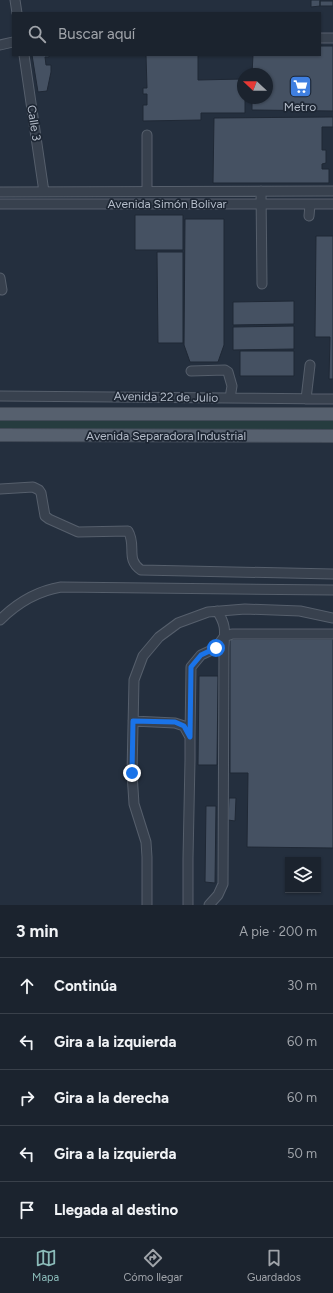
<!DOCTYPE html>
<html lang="es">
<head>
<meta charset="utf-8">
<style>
	:root { --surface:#1b232e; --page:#282f3a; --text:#f1f3f6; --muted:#a0a4aa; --line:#39404a; --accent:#8bbbb9 }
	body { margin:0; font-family:Figtree,sans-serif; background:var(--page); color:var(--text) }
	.controls { position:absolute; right:12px; bottom:12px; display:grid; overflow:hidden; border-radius:0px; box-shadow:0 1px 3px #0004 }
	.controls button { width:36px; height:36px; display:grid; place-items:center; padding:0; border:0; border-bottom:1px solid var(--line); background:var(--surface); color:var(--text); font:20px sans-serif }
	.compass { position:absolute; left:237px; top:68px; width:36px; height:36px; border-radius:50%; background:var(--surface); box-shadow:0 1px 3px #0004; rotate:292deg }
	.stop { position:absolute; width:12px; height:12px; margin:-9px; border:3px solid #1a73e8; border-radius:50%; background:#fff }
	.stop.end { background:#1a73e8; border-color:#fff; box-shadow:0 1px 4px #0008 }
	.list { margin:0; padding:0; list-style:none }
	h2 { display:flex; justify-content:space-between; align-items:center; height:52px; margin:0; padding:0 16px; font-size:17px }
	h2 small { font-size:13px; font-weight:400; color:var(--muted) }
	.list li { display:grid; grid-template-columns:26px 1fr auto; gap:12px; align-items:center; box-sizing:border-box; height:56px; padding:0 16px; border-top:1px solid var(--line) }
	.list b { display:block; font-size:15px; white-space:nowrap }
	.list em { font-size:13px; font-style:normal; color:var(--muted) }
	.icon { flex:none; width:22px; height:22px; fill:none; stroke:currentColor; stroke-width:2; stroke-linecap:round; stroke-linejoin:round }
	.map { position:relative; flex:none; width:333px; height:905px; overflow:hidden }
	.search { position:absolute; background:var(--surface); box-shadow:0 1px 3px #0004; left:12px; right:12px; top:12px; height:44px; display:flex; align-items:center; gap:10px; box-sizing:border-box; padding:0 14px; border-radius:0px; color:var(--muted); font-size:15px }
	.sheet { height:332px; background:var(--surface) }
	nav { display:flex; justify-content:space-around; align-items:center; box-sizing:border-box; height:56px; border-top:1px solid var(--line); background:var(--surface); font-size:11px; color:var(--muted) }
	nav a { display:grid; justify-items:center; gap:2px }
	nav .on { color:var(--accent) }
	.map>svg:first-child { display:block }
</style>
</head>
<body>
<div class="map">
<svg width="333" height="905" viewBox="0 0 333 905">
	<rect width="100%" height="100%" fill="#242f3e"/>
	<path fill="#263c3f" d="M0,420h333v10l-333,1z"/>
	<path fill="#455162" stroke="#1f2835" d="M311,0h9v6l-9,1z
		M320,1h13v5h-13z
		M320,46h13v65l-81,-1v-12h15v-24h-15l1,-19h67z
		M32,55h17v2h-4l1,8h5v7l-4,19 -9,1z
		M146,55h52v25l45,-1v19h2v15h-44v7l-58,1v-16h4v-11h-4v-6h4z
		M329,117h4v10h-11v23h4v13l-4,1v5h7v14h-116l1,-65z
		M135,215h48v35h-48z
		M185,219h39v126l-6,17h-28l-6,-17z
		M316,236h17v143h-4l1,-42h-15z
		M157,252h26v91h-25z
		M294,301v23l-61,1v-23z
		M294,326v23l-61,1v-23z
		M240,351h54v25h-54z
		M230,639h103v209l-86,-1 1,-74h-18z
		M199,676h19l-1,89h-19z
		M229,798h7l-1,23 -7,-1z
		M206,806h10l-1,77 -10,-1z"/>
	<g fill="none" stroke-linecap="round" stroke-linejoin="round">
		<defs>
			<path id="minor" d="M15,0l2,13
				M320,38h13
				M0,45l13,-3
				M24,55l20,137
				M147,135v56
				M261,191l1,93
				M0,192l333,-1
				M0,204h333
				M309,216l1,-11
				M0,278l2,12
				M191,371l34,-1 3,2 4,14 -2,12
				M0,396l333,3
				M306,399l4,-34
				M0,489l33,-2 6,3 2,3 4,23 4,3 29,13 50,-1c9,15 -3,28 13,39l192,4
				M0,620c17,-17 37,-29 61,-33l272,3
				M133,721l42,2 9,3 6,11v23l-2,99v46
				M190,737l1,-70 10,-12 15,-7 8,-11 8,-3h101
				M147,905v-48l-1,-15 -12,-38 -2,-31 2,-93 9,-24 16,-19 19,-14 30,-11 37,-3 55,2 33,7
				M209,905l9,-10 5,-11 1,-237c1,-16 2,-23 -7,-36"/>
			<path id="major" d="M0,414h333
				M0,435l333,1"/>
		</defs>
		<use href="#minor" stroke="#565f6c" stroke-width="11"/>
		<use href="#major" stroke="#414a57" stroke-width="14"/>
		<use href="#minor" stroke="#38414e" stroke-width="9"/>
		<use href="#major" stroke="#56606e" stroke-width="12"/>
	</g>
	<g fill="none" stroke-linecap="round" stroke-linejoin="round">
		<path stroke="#1a73e8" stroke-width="5" d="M132,773l1,-52 42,1 9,4 6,11 1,-70 10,-12 15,-7"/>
	</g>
	<defs>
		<symbol id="supermarket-square" viewBox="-11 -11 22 22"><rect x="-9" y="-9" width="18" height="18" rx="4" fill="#3f7fe0" stroke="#1d2633"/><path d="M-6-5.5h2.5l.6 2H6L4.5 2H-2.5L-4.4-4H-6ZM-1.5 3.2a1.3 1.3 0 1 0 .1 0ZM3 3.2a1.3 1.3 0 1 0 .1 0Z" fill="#fff"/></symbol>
	</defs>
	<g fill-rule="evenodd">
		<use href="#supermarket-square" x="288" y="74" width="25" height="25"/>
	</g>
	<g text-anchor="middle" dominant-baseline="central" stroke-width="3.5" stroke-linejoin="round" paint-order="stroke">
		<g font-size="12" fill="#b4bcc9" stroke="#1d2633">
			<text x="300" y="107">Metro</text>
		</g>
		<g font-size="12" fill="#b4bcc9" stroke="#1d2633">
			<text transform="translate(34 123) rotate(81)">Calle 3</text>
			<text x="167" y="204">Avenida Simón Bolivar</text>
			<text transform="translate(166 397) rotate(1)">Avenida 22 de Julio</text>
			<text x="166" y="436">Avenida Separadora Industrial</text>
		</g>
	</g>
</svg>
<div class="controls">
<button><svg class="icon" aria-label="layers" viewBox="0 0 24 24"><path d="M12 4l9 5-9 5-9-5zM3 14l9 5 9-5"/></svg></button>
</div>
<svg class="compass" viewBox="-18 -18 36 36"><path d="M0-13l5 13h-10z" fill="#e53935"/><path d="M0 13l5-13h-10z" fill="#a0a4aa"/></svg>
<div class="stop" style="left:216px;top:648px"></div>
<div class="stop end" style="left:132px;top:773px"></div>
<div class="search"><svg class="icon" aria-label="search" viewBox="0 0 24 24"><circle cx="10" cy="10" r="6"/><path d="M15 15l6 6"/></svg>Buscar aquí</div>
</div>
<section class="sheet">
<h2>3 min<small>A pie · 200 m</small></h2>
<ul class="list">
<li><svg class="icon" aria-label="ahead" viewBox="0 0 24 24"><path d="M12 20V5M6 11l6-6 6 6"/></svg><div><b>Continúa</b></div><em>30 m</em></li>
<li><svg class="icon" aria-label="left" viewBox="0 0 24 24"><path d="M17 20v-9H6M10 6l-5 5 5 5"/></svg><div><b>Gira a la izquierda</b></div><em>60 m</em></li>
<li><svg class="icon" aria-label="right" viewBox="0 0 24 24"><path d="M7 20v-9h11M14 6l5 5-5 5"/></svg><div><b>Gira a la derecha</b></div><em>60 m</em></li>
<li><svg class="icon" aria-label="left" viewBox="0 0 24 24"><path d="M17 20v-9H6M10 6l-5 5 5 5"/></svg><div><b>Gira a la izquierda</b></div><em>50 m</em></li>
<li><svg class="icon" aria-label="arrive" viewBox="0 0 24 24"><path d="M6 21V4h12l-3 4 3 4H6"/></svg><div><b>Llegada al destino</b></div></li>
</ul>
</section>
<nav>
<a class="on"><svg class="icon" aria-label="map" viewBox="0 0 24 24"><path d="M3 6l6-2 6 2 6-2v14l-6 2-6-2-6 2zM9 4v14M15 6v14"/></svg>Mapa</a>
<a><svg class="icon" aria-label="directions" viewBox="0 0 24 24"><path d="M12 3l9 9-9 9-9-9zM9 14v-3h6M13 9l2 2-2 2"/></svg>Cómo llegar</a>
<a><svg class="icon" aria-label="saved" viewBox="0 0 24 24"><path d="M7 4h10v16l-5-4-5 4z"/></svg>Guardados</a>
</nav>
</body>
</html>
